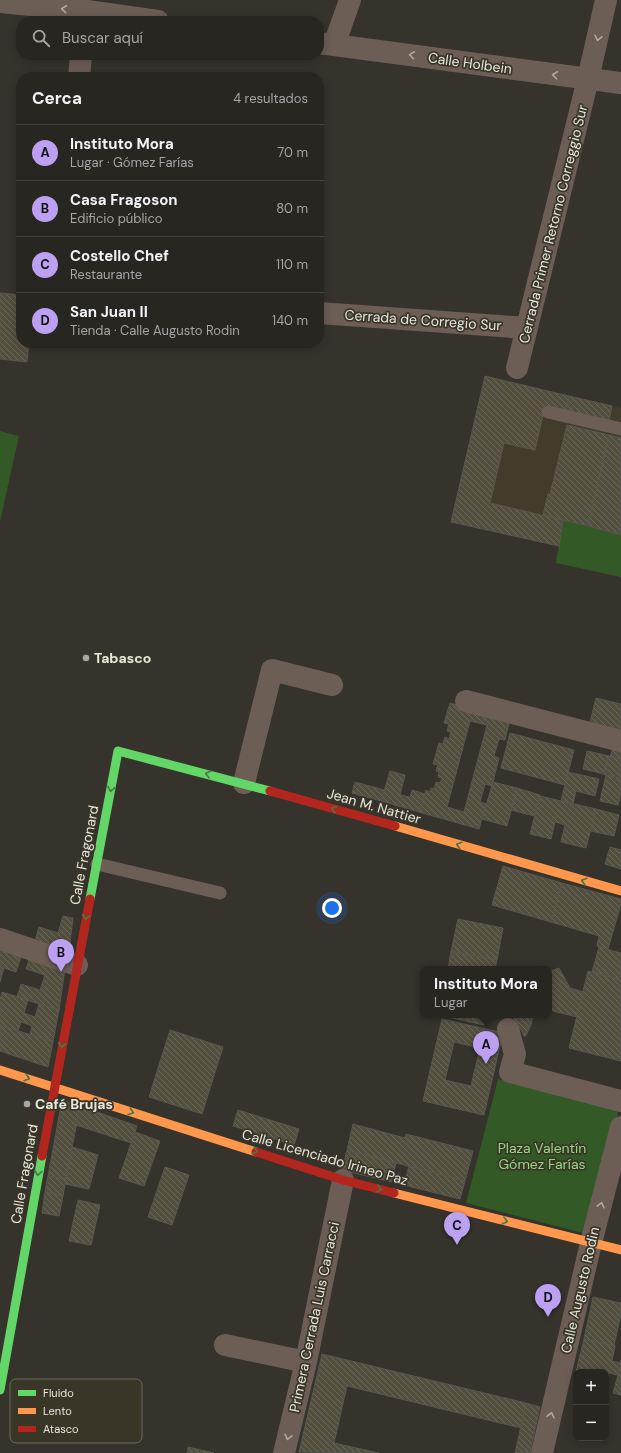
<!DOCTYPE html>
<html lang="es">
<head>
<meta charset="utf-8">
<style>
	:root { --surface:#282621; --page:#34322e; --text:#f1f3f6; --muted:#a5a5a5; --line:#44433f; --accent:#bca0f2 }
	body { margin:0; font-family:"DM Sans",sans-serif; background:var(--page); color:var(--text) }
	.controls { position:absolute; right:12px; bottom:12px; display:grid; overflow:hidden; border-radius:8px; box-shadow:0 2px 10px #0003 }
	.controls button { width:36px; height:36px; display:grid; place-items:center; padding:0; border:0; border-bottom:1px solid var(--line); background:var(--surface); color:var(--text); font:20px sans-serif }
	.you { position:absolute; left:332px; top:908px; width:14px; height:14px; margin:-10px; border:3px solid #fff; border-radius:50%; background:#1a73e8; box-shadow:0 0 0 6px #1a73e833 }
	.badge { display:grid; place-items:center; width:26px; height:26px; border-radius:50%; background:var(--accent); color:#111; font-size:13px; font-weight:700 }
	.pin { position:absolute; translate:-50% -33px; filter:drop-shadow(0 1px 2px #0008) }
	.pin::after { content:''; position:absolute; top:21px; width:14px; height:12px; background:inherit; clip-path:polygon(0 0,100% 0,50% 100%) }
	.popup { position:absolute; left:420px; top:966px; width:132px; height:52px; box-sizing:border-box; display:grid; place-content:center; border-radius:8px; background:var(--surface); filter:drop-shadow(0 1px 3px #0005); font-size:13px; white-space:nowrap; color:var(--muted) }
	.popup b { font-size:15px; color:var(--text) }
	.popup::after { content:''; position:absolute; left:50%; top:100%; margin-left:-8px; border:8px solid transparent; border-top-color:var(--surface) }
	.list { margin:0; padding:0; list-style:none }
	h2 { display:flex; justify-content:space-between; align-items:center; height:52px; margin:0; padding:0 16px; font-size:17px }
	h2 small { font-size:13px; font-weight:400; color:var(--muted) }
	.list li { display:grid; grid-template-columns:26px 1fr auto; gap:12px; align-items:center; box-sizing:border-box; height:56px; padding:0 16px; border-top:1px solid var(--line) }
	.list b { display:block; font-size:15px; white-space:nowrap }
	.list p { margin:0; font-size:13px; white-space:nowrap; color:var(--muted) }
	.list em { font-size:13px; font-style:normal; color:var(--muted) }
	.icon { flex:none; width:22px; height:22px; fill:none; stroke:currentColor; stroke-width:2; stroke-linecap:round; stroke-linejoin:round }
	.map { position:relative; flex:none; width:621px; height:1453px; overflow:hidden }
	.search { position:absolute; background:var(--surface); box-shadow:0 2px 10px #0003; left:16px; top:16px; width:308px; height:44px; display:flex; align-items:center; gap:10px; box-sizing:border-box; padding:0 14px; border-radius:16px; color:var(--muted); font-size:15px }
	.panel { position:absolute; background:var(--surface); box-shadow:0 2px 10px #0003; left:16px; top:72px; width:308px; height:276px; border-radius:16px }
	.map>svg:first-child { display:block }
</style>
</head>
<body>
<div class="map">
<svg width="621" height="1453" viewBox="0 0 621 1453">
	<defs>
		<pattern id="building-back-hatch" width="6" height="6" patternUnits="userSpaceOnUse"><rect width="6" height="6" fill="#524f3f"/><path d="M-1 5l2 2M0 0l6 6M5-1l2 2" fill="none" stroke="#6b685a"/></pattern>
	</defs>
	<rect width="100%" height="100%" fill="#35332c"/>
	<path fill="#413d2a" d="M485,376l136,32v169l-65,-14 3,-17 -108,-24z"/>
	<path fill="#325926" d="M0,431l19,5 -19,86z
		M563,520l58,15v42l-65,-14z
		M498,1079l121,30 -32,125 -121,-31z"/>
	<path fill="url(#building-back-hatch)" stroke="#585750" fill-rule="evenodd" d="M0,293l21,2v48h8l-2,19 -27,-3z
		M485,376l84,20 -3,14 -21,-4 -10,44 -31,-7 -14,60 73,17 -4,26 -108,-24z
		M569,396l43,10 -3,15 -43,-11z
		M567,425l42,10 -21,91 -45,-11 5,-21h2z
		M609,435l12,3v97l-33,-9z
		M596,698l25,6v26l-32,-4z
		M450,703l60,17 -5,20 -6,-1 -5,17 5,2 -7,28 -7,-2 -5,18 6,2 -7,25 -60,-17 7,-22 4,2 1,-4 3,1 2,-7 4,1 2,-5 -4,-1 1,-5 -3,-1 2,-6 -5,-1 6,-21 4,1 2,-7 4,2 2,-7 -4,-1 2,-7 -5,-1zM470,721l17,4 -23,87 -17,-5z
		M510,733l64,17 -9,35 -64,-17z
		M613,748l8,2v9l-11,-2z
		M587,751l22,5 -5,18 -21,-5z
		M609,756l12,3v20l-17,-5z
		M390,771l15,4 -5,20 10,2 2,-7 13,4 -6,18 -38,-11z
		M568,772l31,7 -4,17 -19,-5 -3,13 -12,-3z
		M606,775l15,4v15l-3,11 -18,-4z
		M355,782l29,8 -3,11 -29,-8z
		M493,782l24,6 -10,38 -25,-7z
		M517,788l23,7 -6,21 -23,-6z
		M540,796l56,13 -10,39 -25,-6 4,-17 -10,-3 -4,17 -21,-5z
		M596,809l23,6 -5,21 -24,-5z
		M610,847l11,3v19l-16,-5z
		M503,866l59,17 -11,39 -59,-17z
		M562,883l59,16v5l-13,45 -11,-3 2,-10 -48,-14z
		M63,916l10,2 -4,34 -34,-11 4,-14 19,6z
		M458,919l45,9 -6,32 -46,-8z
		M0,946l22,8 -6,18 -12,-4 -4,14z
		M599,947l22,6v27l-29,-8z
		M451,951l46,9 -2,9h-47z
		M30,957l35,12 -6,41 -42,-13 4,-13 19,6 5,-15 -19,-6z
		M559,968l11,20 13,4 -6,25 -28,-7v-38z
		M588,971l33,9v81l-52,-13z
		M2,992l26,8 -4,13 11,4 4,-13 20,6 -6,32 -23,-8 2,-8 -11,-4 -3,9 -18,-6v-25z
		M439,1015h47l-2,10z
		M512,1015h21l-2,10 -6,12z
		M442,1019l61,14 -19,82 -61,-14zM454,1042l26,6 -9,38 -26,-6z
		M0,1025l53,17 -5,25 -48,-16z
		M170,1030l53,17 -21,67 -53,-17z
		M62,1100l18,6 -14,73 -18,-3z
		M80,1106l57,20 -6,17 -55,-18z
		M238,1110l61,19 -5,16 -61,-19z
		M353,1124l52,14 1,-4 67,17 -8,30 -118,-31z
		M135,1132l25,9 -16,45 -25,-8z
		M72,1147l26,8 -9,34 -24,-5z
		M347,1150l49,13 -5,19 -49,-12z
		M409,1166l56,15 -5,18 -56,-14z
		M165,1167l24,8 -17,50 -24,-8z
		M48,1176l18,3 -3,17 -18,-4z
		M45,1192l18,4 -4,20 -17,-3z
		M78,1200l22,5 -9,40 -22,-4z
		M593,1297l28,6v11l-7,32 -30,-7z
		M584,1339l31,7 -3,15 8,2 1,-3v35l-8,-2 5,-18 -9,-2 -3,14v-15h-30z
		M322,1354l204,49 -5,25 -174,-42 -13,57 45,10 -80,-1z
		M526,1403l14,4 -10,46h-15z
		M188,1447l26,6h-27z"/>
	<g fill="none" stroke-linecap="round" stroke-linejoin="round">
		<path stroke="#6c5d55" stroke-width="13" d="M548,412l73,17
			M97,864l123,29"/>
		<path stroke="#6c5d55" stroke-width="22" d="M0,2l87,9 71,10
			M319,43l302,40
			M334,45l16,-45
			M79,77l2,-22
			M319,313l208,15
			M517,368l71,-289 18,-79
			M466,701l155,40
			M244,783l28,-113 60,15
			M0,939l77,26
			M508,1029l7,25 -5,18 111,29
			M225,1345l81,17
			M284,1453l22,-91 37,-182
			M542,1453l49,-210 30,-116"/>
		<path stroke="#63d668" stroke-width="9" d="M90,899l28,-148 152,40
			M0,1390l42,-234"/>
		<path stroke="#ff974d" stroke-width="9" d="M395,826l226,65
			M0,1070l256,82
			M394,1193l227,57"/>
		<path stroke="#b3261e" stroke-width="9" d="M270,791l125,35
			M256,1152l87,28 51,13
			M42,1156l48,-257"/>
	</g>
	<defs><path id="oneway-chevron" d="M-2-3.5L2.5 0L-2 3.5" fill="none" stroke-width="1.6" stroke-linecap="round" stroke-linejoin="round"/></defs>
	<g stroke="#b0a9a0">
		<use href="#oneway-chevron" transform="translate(64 9) rotate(-174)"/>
		<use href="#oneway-chevron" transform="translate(598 38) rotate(103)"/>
		<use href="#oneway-chevron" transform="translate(412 55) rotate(-172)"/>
		<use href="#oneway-chevron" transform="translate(555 75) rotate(-172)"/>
		<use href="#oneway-chevron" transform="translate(601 1205) rotate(-76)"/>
		<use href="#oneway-chevron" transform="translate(551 1415) rotate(-77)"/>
		<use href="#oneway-chevron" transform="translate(288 1437) rotate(103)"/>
	</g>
	<g stroke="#4a7642">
		<use href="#oneway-chevron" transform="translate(208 774) rotate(-166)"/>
		<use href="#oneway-chevron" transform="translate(111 789) rotate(101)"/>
		<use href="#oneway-chevron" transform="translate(334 809) rotate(-164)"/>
		<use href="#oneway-chevron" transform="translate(459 845) rotate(-164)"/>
		<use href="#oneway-chevron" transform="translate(584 881) rotate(-164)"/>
		<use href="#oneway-chevron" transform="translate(86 917) rotate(101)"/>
		<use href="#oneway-chevron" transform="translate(62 1045) rotate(101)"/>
		<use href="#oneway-chevron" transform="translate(27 1078) rotate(18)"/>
		<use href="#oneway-chevron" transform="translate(131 1112) rotate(18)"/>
		<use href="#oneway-chevron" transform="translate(255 1151) rotate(18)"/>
		<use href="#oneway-chevron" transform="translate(38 1173) rotate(100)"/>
		<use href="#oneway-chevron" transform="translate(379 1189) rotate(14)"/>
		<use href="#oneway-chevron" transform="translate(505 1221) rotate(14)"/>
	</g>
	<g fill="#a9a8a0" stroke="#393628" stroke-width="1.5">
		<circle cx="86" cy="658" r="4"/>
		<circle cx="27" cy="1104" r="4"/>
	</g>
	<g text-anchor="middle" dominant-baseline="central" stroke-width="3.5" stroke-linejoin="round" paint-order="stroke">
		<g font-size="14" fill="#e8e7de" stroke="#393628">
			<text transform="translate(470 63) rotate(8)">Calle Holbein</text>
			<text transform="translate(553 224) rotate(-76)">Cerrada Primer Retorno Correggio Sur</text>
			<text transform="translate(423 320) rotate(4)">Cerrada de Corregio Sur</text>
			<text transform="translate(374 806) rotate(16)">Jean M. Nattier</text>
			<text transform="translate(84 855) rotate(-79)">Calle Fragonard</text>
			<text transform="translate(325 1157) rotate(16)">Calle Licenciado Irineo Paz</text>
			<text transform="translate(24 1174) rotate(-80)">Calle Fragonard</text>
			<text transform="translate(580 1290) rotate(-77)">Calle Augusto Rodin</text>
			<text transform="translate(314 1317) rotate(-78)">Primera Cerrada Luis Carracci</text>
		</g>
		<g font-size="14" font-weight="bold" fill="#e8e7de" stroke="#393628" text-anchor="start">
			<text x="94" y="658">Tabasco</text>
			<text x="35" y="1104">Café Brujas</text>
		</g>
		<g font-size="14" fill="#94d883" stroke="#393628">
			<text x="542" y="1148">Plaza Valentín<tspan x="542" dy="16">Gómez Farías</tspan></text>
		</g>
	</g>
	<rect x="10" y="1379" width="132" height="64" rx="6" fill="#393628" stroke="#6e6b5f" stroke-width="1"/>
	<rect x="18" y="1390" width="18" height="6" fill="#63d668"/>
	<rect x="18" y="1408" width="18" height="6" fill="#ff974d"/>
	<rect x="18" y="1426" width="18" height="6" fill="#b3261e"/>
	<g font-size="11" fill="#e8e7de">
		<text x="43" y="1397">Fluido</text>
		<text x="43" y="1415">Lento</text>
		<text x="43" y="1433">Atasco</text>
	</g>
</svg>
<div class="controls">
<button>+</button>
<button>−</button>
</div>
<div class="you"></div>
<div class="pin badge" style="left:486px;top:1064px">A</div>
<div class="popup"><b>Instituto Mora</b>Lugar</div>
<div class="pin badge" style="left:61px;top:972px">B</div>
<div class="pin badge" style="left:457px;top:1245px">C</div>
<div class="pin badge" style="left:548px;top:1317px">D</div>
<div class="search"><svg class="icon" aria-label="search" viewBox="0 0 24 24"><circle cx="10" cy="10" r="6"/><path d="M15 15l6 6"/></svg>Buscar aquí</div>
<section class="panel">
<h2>Cerca<small>4 resultados</small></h2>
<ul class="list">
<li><span class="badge">A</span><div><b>Instituto Mora</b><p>Lugar · Gómez Farías</p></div><em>70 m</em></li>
<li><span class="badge">B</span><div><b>Casa Fragoson</b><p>Edificio público</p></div><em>80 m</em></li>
<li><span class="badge">C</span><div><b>Costello Chef</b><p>Restaurante</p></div><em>110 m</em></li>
<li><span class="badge">D</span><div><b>San Juan II</b><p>Tienda · Calle Augusto Rodin</p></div><em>140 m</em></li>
</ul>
</section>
</div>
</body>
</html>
